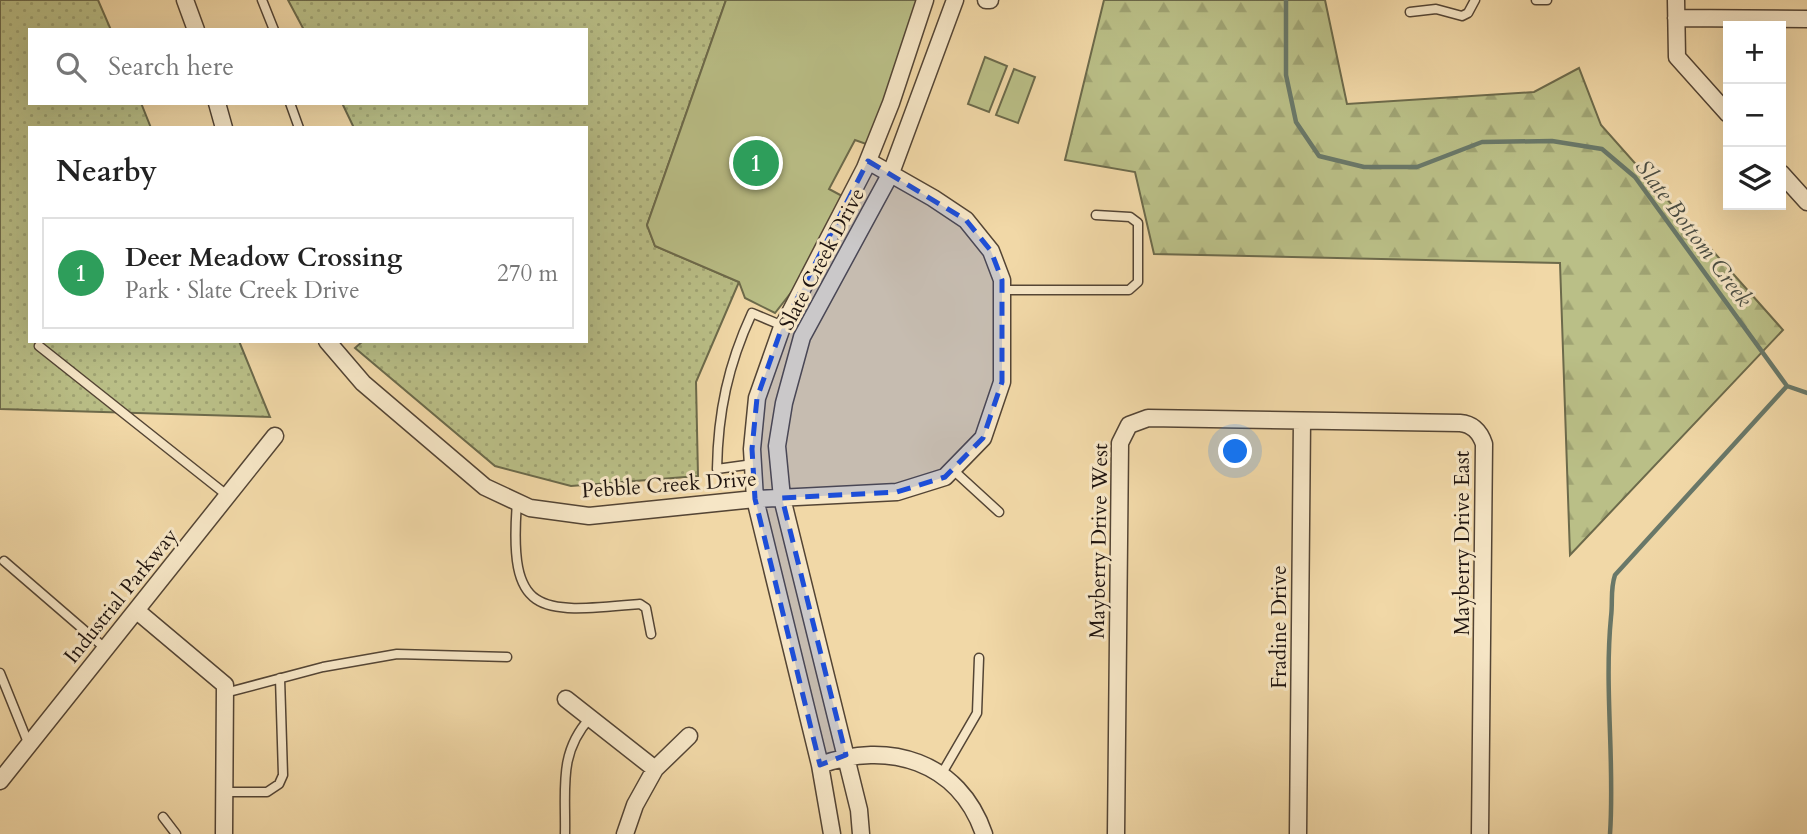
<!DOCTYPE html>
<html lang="en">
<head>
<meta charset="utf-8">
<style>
	:root { --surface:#fff; --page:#f6f6f6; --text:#222; --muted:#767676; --line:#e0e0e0; --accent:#111827 }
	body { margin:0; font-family:Cardo,serif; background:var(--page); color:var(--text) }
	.controls { position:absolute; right:21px; top:21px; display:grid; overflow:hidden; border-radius:0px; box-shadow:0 7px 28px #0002 }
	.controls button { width:63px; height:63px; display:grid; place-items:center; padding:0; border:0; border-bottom:2px solid var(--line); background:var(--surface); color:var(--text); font:35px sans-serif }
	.you { position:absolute; left:1236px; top:452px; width:24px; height:24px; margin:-18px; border:5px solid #fff; border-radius:50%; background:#1a73e8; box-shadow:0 0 0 10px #1a73e833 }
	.badge { display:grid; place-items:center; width:46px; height:46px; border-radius:50%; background:var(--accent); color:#fff; font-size:23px; font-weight:700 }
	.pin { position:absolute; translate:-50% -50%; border:4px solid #fff; box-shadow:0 2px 7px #0006 }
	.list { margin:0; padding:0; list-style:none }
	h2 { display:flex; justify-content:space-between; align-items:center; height:91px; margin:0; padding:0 28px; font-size:30px }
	h2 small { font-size:23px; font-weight:400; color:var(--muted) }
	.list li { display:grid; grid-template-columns:46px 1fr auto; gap:21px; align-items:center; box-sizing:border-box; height:112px; margin:0 14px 14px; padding:0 14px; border:2px solid var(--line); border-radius:0px }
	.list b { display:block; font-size:26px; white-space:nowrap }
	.list p { margin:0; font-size:23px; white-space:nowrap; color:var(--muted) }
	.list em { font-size:23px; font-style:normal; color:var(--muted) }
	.icon { flex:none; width:38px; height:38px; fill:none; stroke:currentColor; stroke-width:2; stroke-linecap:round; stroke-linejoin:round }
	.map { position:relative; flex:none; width:1807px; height:834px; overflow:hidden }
	.search { position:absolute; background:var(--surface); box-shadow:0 7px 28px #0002; left:28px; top:28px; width:560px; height:77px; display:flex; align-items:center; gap:18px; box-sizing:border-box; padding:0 24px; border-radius:0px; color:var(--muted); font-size:26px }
	.panel { position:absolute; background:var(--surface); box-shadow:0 7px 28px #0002; left:28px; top:126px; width:560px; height:217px; border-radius:0px }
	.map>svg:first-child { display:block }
</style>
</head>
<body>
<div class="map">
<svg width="1807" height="834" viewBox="0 0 1807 834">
	<defs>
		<pattern id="grass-dots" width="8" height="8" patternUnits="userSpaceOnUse" patternTransform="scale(1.75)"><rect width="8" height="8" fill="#babf87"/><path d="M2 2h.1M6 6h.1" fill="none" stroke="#9fa373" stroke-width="1.8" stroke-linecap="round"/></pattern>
		<pattern id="forest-firs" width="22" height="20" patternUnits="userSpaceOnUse" patternTransform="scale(1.75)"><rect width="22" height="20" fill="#babf87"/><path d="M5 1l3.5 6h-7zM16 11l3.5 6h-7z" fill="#9fa373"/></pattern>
	</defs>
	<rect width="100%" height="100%" fill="#f1d8a7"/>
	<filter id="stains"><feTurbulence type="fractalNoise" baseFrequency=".00286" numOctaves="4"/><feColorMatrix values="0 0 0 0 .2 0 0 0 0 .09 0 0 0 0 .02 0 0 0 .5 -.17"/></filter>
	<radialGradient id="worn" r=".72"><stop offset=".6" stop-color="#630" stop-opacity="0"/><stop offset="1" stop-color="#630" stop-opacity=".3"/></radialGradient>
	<path fill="url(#grass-dots)" stroke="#6c6a4b" stroke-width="2" d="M0,0h98l13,30h-81v73h111l10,25h-121v213h209l31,76 -270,-8z
		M288,0h438l-79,225 8,21 84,36 -43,100 2,94 -127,10 -76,-20 -140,-118 8,-7h223v-213h-232l-12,-25h244v-73h-282z"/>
	<path fill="url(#forest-firs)" stroke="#6c6a4b" stroke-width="2" d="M1104,0h221l22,104 187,-12 45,-24 22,57 182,205 -213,225 -10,-292 -406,-9 -19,-82 -70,-12z"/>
	<path fill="#babf87" stroke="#6c6a4b" stroke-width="2" d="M726,0h192l-49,145 -14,-5 -26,49 15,8 -40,79 -29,37 -30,-15 -6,-16 -84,-36 -8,-21z
		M985,57l22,9 -18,46 -21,-8z
		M1014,69l21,8 -17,46 -22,-8z"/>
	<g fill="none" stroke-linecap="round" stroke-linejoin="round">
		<path stroke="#697869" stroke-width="4.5" d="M1286,0v75l10,47 23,34 45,11h53l65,-25 70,-1 50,8 33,28 152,209 20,7
			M1610,834c5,-72 -6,-145 1,-217 2,-16 -1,-27 4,-42l172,-189"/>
		<defs>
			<path id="service" d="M262,0l12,30
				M1536,0h11
				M1410,12l26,-3 26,7 6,-3 7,-13
				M290,103l9,25
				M1002,290h127l9,-8v-59l-8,-6 -34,-2
				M39,346l189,150
				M753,464l-36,5c1,-57 11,-104 35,-156l31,13
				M952,469l47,43
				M517,502c-9,116 22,111 123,102l6,4 5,26
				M4,561l102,88
				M0,673l29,72
				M225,693l98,-26 74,-13 110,3
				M941,775l36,-62 2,-55
				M225,792h42l12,-8 4,-9 -3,-97
				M163,817l13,17
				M565,834c1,-45 -7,-81 25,-116"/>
			<path id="minor" d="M185,0l11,30
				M986,0h4
				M1676,0l1,57 51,57
				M1676,18l131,1
				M217,103l7,25
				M1781,173l26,29
				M327,341l36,42 122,104 45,21 59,8 166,-17 142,-7 48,-15 38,-39 19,-56v-102l-11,-29 -25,-31 -33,-22 -65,-37
				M137,611l88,74 -1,149
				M566,699l89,70 -20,36 -10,29
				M820,765c68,-25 139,-4 164,69
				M655,769l34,-33
				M0,781l275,-345
				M832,834l-12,-69 -65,-266 -3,-50 5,-51 24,-68 84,-162 26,-65 34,-103
				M861,834l-2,-24 -77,-312 -5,-52 7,-43 18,-66 89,-164 64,-173
				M1116,834l4,-391 9,-18 19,-7 312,5c13,1 20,9 24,21l-4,390
				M1298,834l4,-413"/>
		</defs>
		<use href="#service" stroke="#544535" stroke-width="11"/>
		<use href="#minor" stroke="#544535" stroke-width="19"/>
		<use href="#service" stroke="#f6e6c6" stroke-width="8"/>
		<use href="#minor" stroke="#f6e6c6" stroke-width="16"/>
	</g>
	<path fill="#1d4ed8" fill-opacity="0.2" stroke="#1d4ed8" stroke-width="5" stroke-dasharray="14 9" stroke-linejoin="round" d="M868,161l98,59 25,31 11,29v102l-19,56 -38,39 -48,15 -115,6 64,257 -26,10 -65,-266 -3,-50 5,-51 24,-68z"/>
	<g text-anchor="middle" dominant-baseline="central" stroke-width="6" stroke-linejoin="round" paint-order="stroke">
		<g font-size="21" fill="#1f140f" stroke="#f6e6c6">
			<text transform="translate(822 259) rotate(-62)">Slate Creek Drive</text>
			<text transform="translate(669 485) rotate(-4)">Pebble Creek Drive</text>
			<text transform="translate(1099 541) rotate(-89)">Mayberry Drive West</text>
			<text transform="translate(1462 543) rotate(-90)">Mayberry Drive East</text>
			<text transform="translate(121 596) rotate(-51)">Industrial Parkway</text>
			<text transform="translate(1279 627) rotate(-90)">Fradine Drive</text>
		</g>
		<g font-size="23" font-style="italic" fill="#4a4e44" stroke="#f6e6c6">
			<text transform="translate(1694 233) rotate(53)">Slate Bottom Creek</text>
		</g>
	</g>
	<rect width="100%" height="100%" filter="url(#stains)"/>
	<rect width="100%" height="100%" fill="url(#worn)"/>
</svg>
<div class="controls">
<button>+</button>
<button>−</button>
<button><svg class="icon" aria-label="layers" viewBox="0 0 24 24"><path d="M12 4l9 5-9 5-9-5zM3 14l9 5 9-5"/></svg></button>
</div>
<div class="you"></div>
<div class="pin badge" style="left:756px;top:163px;background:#2e9e5b">1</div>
<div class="search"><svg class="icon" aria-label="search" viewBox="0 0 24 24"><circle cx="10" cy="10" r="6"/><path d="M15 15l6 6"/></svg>Search here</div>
<section class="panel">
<h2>Nearby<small></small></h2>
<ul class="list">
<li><span class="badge" style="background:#2e9e5b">1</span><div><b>Deer Meadow Crossing</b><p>Park · Slate Creek Drive</p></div><em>270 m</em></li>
</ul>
</section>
</div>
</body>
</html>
